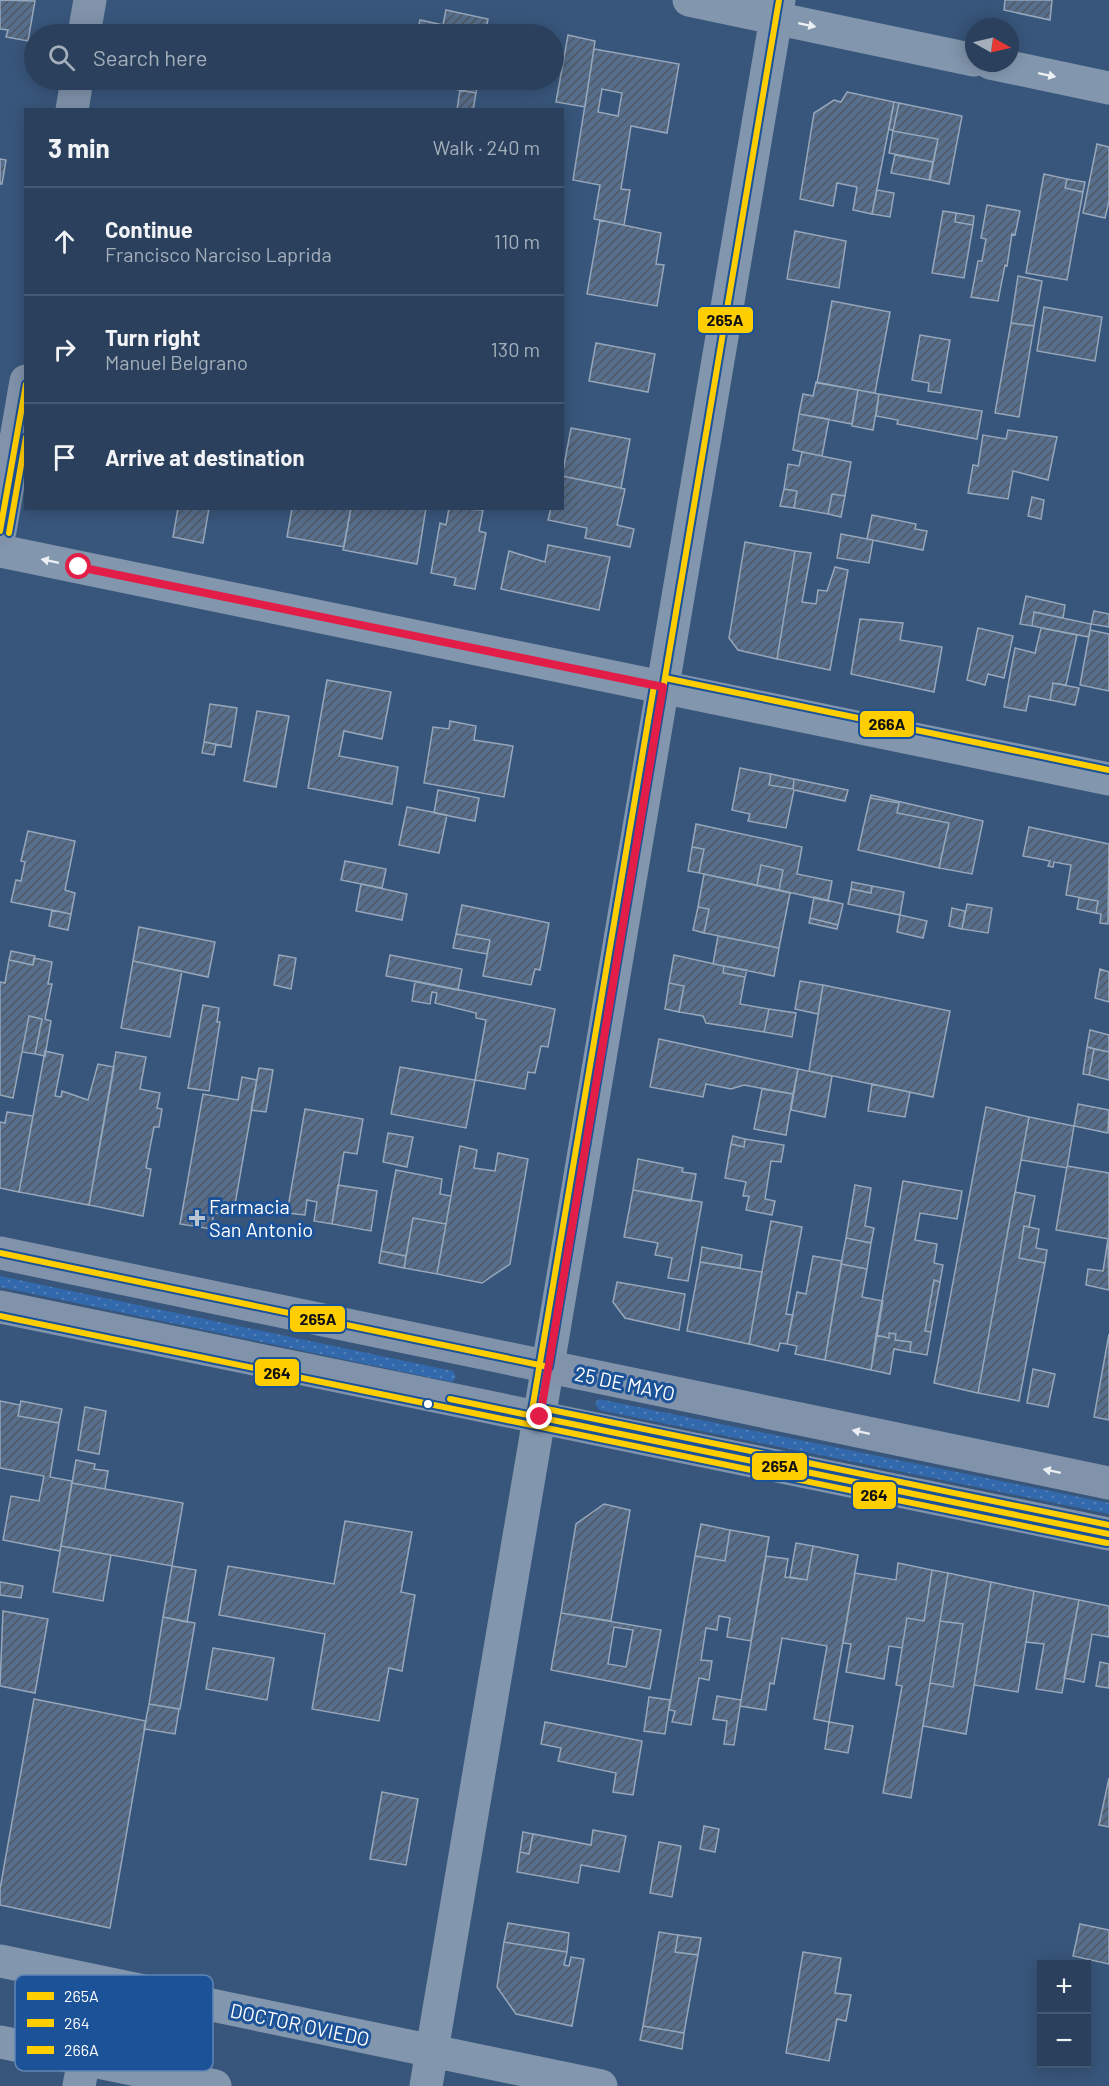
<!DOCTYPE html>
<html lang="en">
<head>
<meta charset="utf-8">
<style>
	:root { --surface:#2a405c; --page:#364b65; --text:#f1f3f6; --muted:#a5afbb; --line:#465972 }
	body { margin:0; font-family:Barlow,sans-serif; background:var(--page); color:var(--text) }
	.controls { position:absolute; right:18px; bottom:18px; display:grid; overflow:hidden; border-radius:0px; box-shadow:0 3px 15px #0003 }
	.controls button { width:54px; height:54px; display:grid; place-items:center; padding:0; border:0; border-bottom:2px solid var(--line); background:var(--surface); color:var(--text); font:30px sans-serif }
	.compass { position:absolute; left:965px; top:18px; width:54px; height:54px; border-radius:50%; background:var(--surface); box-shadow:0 3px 15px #0003; rotate:98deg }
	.stop { position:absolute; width:18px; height:18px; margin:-14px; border:4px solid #e11d48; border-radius:50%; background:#fff }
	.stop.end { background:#e11d48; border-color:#fff; box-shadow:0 2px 6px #0008 }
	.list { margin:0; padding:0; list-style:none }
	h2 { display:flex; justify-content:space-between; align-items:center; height:78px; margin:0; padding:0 24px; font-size:26px }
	h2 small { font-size:20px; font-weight:400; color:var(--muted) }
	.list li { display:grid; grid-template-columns:39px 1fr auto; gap:18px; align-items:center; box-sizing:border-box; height:108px; padding:0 24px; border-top:2px solid var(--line) }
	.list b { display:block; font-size:22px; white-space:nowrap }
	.list p { margin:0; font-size:20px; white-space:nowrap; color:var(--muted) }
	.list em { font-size:20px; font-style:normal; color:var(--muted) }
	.icon { flex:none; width:33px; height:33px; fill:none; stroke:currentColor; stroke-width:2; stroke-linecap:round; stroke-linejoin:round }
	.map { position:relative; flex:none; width:1109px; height:2086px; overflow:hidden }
	.search { position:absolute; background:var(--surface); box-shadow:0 3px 15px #0003; left:24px; top:24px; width:540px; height:66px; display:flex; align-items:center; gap:15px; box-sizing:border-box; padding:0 21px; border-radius:33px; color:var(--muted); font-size:22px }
	.panel { position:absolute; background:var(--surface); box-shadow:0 3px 15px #0003; left:24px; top:108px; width:540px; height:402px; border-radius:0px }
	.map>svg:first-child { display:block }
</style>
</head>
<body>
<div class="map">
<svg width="1109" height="2086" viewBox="0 0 1109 2086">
	<defs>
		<pattern id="grass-dots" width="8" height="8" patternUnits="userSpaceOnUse" patternTransform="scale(1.5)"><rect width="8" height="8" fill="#3269ac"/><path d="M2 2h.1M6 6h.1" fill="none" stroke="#5180b8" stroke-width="1.8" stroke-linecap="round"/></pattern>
		<pattern id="building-hatch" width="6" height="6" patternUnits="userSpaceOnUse" patternTransform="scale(1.5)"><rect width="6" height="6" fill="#576e8c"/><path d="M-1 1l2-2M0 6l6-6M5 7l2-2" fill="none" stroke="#505862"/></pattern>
	</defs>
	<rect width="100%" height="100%" fill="#38567b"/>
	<path fill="url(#grass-dots)" d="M0,1276l453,95 3,6 -4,5 -452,-95z
		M599,1399l510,104v11l-510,-104 -4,-7z"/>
	<path fill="url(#building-hatch)" stroke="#96a7bb" stroke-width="1.5" fill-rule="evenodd" d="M0,0l35,1 -7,40 -22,-4 2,-7 -8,-1z
		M1005,0h47l-2,20 -46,-10z
		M446,10l42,9 -3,15h-68l3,-14 23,5z
		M519,25l24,5 -1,4h-25z
		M568,35l27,6 -10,66 -29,-5z
		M594,49l85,15 -12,69 -36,-7 -10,63 9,1 -6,35 -30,-6 6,-34 -27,-5zM602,89l20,4 -4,23 -20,-4z
		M433,80h45l-2,13 -44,-8z
		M460,90l16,3 -3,17h-16z
		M847,92l47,10 -22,112 -19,-4 4,-23 -20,-4 -4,23 -33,-7 14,-86 20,-13 7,2z
		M894,102l5,1 -6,28 -4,-2z
		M899,103l63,13 -13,68 -19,-4 8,-41 -45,-8z
		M893,131l45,8 -5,23 -44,-9z
		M1097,144l12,3v54l-4,17 -22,-5z
		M895,155l38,7 -4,18 -38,-7z
		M0,159l6,1 -4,24h-2z
		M1044,174l23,5 -2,9 18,4 -16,88 -41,-7z
		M1067,179l18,3 -2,10 -18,-4z
		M877,190l17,3 -4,24 -18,-3z
		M987,205l33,6 -5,24 -3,-1 -5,32 -2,-1 -7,36 -27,-4 7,-36h4l4,-22 -5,-1z
		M943,211l13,2 -1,9 18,3 -9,53 -32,-5z
		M956,213l18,3 -1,9 -18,-3z
		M600,220l61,13 -5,31 8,1 -7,41 -70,-12z
		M795,231l51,10 -7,47 -52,-9z
		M1018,276l24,5 -8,45 -23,-3z
		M832,301l58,11 -15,81 -58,-10z
		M1044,307l58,10 -7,44 -58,-10z
		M1011,323l23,3 -15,91 -24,-4z
		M920,335l30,5 -9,53 -13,-2 1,-8 -17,-3z
		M596,343l59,11 -7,38 -59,-11z
		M816,382l42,8 -6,34 -53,-10 4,-20 10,2z
		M858,390l21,4 -6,36 -21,-4z
		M879,394l103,17 -5,28 -80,-15 1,-4 -22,-4z
		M799,414l30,5 -7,37 -29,-6z
		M571,428l59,11 -9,49 -59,-12z
		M1008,430l49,7 -9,43 -35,-9 -5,28 -40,-6 5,-28 5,1 5,-31 23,4z
		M802,452l49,10 -6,34 -13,-2 -4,20 -34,-6 3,-17 -13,-2 4,-25 11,2z
		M562,476l63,13 -8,36 17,4 -4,18 -45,-9 2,-10 -39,-8 3,-12h11z
		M784,489l13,2 -3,17 -14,-2z
		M832,494l13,2 -4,21 -13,-3z
		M1032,497l12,3 -3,19 -13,-3z
		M178,508h31l-6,35 -30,-6z
		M292,508h59l-7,39 -57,-10z
		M351,508h75l-9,56 -74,-14z
		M449,508l34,2 -4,21 7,2 -11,56 -21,-4 2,-7 -25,-5 9,-50 6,2z
		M872,515l44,9 -1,5 12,2 -4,19 -56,-11z
		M841,534l32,6 -4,23 -32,-5z
		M745,542l50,9 -18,108 -39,-9 -9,-12z
		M548,545l62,12 -11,53 -98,-21 8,-38 36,11z
		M795,551l16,2 -9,49 14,2 2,-14 9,1 8,-24 13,3 -18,100 -53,-11z
		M1026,596l39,9 -2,13 -29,-6 -2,14 -12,-2z
		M1094,611l15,3v13l-18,-3z
		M1034,612l57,12 -2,13 -57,-11z
		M860,619l43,4 -3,17 42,7 -8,45 -83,-18z
		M978,628l35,8 -9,42 -16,-4 -3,11 -18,-5z
		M1041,628l36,7 -11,50 -13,-2 -3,17 -21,-4 -3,15 -22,-4 11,-59 20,5z
		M1090,630l19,4v57l-29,-6z
		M327,680l64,12 -9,47 -38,-8 -5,25 59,11 -6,37 -84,-16z
		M1053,683l26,5 -4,17 -25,-5z
		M210,704l27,4 -6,39 -27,-5z
		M257,711l32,5 -13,71 -32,-6z
		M450,721l26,5 -2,14 39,6 -9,51 -80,-14 9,-56 16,2z
		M204,742l12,2 -2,11 -12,-2z
		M740,768l31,6 -2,11 24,4 1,-10 54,11 -3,11 -51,-11 -8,38 -38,-7 2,-7 -18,-4z
		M771,774l23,5 -1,10 -24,-4z
		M438,790l41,8 -4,23 -41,-8z
		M871,795l112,26 -11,53 -33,-6 10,-45 -52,-10 2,-10 -29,-5z
		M870,798l29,5 -2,10 52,10 -10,45 -81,-18z
		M407,807l40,8 -8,38 -40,-8z
		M696,824l106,23 -5,27 35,7 -4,20 -49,-11 4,-20 -22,-5 -4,20 -58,-12 5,-24 -12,-2z
		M1029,827l80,17 -1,80 -8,-1 1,-9 -5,-1 2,-12 -32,-6 5,-30 -17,-3 -1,5 -5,-1 2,-5 -27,-5z
		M28,831l47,10 -10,49 10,3 -4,21 -60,-12 5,-22 5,1 4,-19 -4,-1z
		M692,847l12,2 -5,24 -11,-2z
		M345,861l41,8 -4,19 -41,-8z
		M761,865l22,5 -4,20 -22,-5z
		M704,874l86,19 -11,55 -75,-15 5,-24 -11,-2z
		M852,882l20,4 -1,7 -20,-4z
		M361,884l46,10 -5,26 -46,-9z
		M872,886l32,6 -4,23 -52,-11 3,-15 20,4z
		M814,897l29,7 -5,21 -28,-7z
		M1079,898l19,3 -2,12 -19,-4z
		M967,904l25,4 -4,25 -26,-4z
		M462,905l87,18 -9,47 -5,-1 -4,16 -48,-9 7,-36 -34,-6z
		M698,907l11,2 -5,24 -11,-3z
		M952,908l13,3 -3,18 -13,-3z
		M52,910l19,4 -3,16 -19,-4z
		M900,915l27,6 -4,17 -26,-6z
		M810,918l28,7 -1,4 -28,-6z
		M139,927l76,15 -7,35 -75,-16z
		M456,934l34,6 -3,14 -34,-6z
		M718,936l61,12 -5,28 -61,-12z
		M11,951l24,5 -2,9 -24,-5z
		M279,955l17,3 -5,31 -17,-4z
		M390,955l72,14 -4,21 -72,-14z
		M674,955l50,11 -1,7 22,4 -5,27 29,5 -5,23 -58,-9 -3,-7 -24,-4 5,-26 -15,-3z
		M34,958l18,4 -4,22h4l-7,35 6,2 -6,35 -10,-2 7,-35 -13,-3 -16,82 -13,-3v-113l5,1 4,-23 24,5z
		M133,961l49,10 -12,66 -49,-9z
		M724,966l23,4 -2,7 -22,-4z
		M1100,969l9,3v30l-14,-4z
		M415,981l140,28 -7,38 -7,-1 -6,27 -7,-1 -3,17 -50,-9 11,-60 -10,-2v-5l-41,-10 2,-10 -5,-1 -2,12 -18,-3z
		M800,981l23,4 -5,29 -23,-5z
		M669,983l15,3 -5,26 -14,-3z
		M823,985l127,26 -17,86 -124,-26z
		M203,1005l16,3 -2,14h3l-11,69 -21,-3z
		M769,1009l27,4 -4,24 -28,-5z
		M29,1016l13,3 -7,35 -13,-2z
		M1090,1030l19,5v17l-22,-5z
		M659,1039l139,30 -5,25 -49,-9 -13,4 -25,-5 -3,13 -53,-10z
		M1087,1047l7,2 -5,26 -6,-1z
		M1094,1049l15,3v28l-20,-5z
		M45,1051l18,4 -8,41 6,1 1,-6 26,9 10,-36 16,3 -25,138 -70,-13z
		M116,1052l30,5 -6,32 20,4 -3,15 5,1 -3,18h-5l-8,41 5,1 -8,47 -54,-11z
		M400,1067l75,13 -9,48 -75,-14z
		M259,1068l14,2 -7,42 -15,-2z
		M798,1069l34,7 -7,41 -34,-7z
		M242,1077l15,3 -22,124 -19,-3 -5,28 -31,-5 23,-130 35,6z
		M872,1084l38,8 -5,25 -37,-6z
		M762,1089l31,5 -7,41 -32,-6z
		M1078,1104l31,6 -1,23 -34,-7z
		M986,1107l43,10 -51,276 -44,-10z
		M305,1109l58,10 -6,35 -13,-2 -12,72 -18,-3 3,-19 -10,-2 -2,15 -18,-2z
		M7,1112l26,4 -14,76 -19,-4v-66l5,1z
		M1029,1117l45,9 -7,42 -46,-8z
		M388,1133l25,4 -6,30 -24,-5z
		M733,1136l12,3 -1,8 -13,-3z
		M745,1139l39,6 -3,17 -10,-1 -6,38 10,2 -3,14 -26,-5 3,-14h-6l3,-14 -21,-4 6,-34 13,3z
		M460,1146l17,4 -3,18 21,3 3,-18 30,6 -18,105 -28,19 -45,-9z
		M638,1159l45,9 -1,4 14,2 -5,27 -58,-11z
		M1067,1166l42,7v66l-53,-9z
		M396,1170l46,9 -2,15 11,2 -5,28 -33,-6 -7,38 -25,-5z
		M903,1181l59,10 -5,28 -37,-6 -5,27 22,4 -3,19 9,2 -3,17 -6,-2 -9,51 6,1 -4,23 -17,-3 1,-10 -16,-2 1,-6 -7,-1v5l-13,-3z
		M338,1185l39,6 -6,40 -39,-7z
		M855,1185l16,3 -6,38 9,2 -3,15 -25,-5z
		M633,1190l69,12 -14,79 -20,-3 4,-20 -17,-3 3,-12 -34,-6z
		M1015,1192l20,4 -6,31 -5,-1 -5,32 26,5 -26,138 -41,-8z
		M216,1201l19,3 -3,12 -18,-3z
		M413,1218l33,6 -9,50 -33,-6z
		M771,1221l31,6 -16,87 7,1 -6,29 -7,-1 -2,8 -29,-7z
		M1024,1226l15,3 -3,19 11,2 -2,13 -26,-5z
		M846,1238l25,5 -4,26 -26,-5z
		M1108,1239l1,51 -23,-5 2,-16 15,2z
		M702,1247l40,8 -2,13 -40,-6z
		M381,1251l25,5 -2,12 -25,-5z
		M813,1256l29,5 -17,99 -30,-6 2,-8 -10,-2 10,-52 9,2z
		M700,1262l62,10 -13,72 -62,-13z
		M841,1264l26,5 -5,28 21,4 -12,69 -46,-10z
		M934,1280l6,2 -9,50 -6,-1z
		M617,1282l68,12 -6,36 -54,-12 -12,-16z
		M889,1333l7,1 -1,6 16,2 -1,10 -16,-3 -4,25 -19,-4 5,-35 13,3z
		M1109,1334v86l-15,-3z
		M1033,1369l22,5 -7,33 -21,-4z
		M0,1401l20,4 -2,11 41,7 -9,54 22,4 -12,70 -57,-11 8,-44 28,5 5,-25 -44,-8z
		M21,1401l41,8 -3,14 -41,-7z
		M85,1407l21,4 -7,43 -21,-4z
		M76,1460l19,4 -1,5 14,2 -3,18 -33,-6z
		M72,1483l111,20 -11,63 -111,-20z
		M604,1504l26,6 -19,111 -50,-8 15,-89z
		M345,1521l67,11 -11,60 14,3 -13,76 -13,-3 -10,53 -67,-12 13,-75 -106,-19 9,-49 106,18z
		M701,1524l29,6 -5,31 -30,-5z
		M730,1530l39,7 -18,104 -24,-4 3,-19 -11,-2 -2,14 -11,-2 -5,32 11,1 -3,19 -10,-2 -8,47 -19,-3 3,-11 -6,-1 26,-154 30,5z
		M796,1543l17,3 -6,34 -17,-3z
		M61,1546l50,9 -8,46 -50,-9z
		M813,1546l45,9 -29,167 -15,-3 13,-73 -45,-8 -8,46 -4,-1 -4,27 -26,-4 26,-150 22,3 -3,18 22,3z
		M898,1563l34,7 -8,51 -17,-3 -5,30 -13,-2 -5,33 -38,-7 5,-28 -8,-1 12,-70 41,7z
		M172,1566l24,4 -9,52 -24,-5z
		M932,1570l16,3 -37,225 -28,-5 19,-107 -6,-1 11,-67 17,3z
		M948,1573l43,9 -25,152 -43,-8 7,-43 23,4 10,-63 -23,-3z
		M0,1582l23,4 -2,12 -21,-3z
		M991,1582l43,9 -16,101 -44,-7z
		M1034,1591l45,9 -17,93 -26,-4 8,-45 -18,-2z
		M1079,1600l30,6v31l-17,-3 -8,48 -20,-4z
		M3,1611l45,8 -13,74 -35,-7z
		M561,1613l100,17 -11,59 -99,-19zM614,1627l19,3 -7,37 -18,-3z
		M163,1617l32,6 -15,86 -31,-5z
		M940,1621l23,3 -10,63 -23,-4z
		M213,1648l61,10 -7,42 -61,-11z
		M1100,1662l9,2v24l-13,-2z
		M717,1696l24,4 -7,45 -10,-1 3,-23 -14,-2z
		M649,1697l21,3 -5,34 -21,-3z
		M34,1699l112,22 -36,207 -110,-23v-16z
		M149,1704l30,5 -4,25 -31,-5z
		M545,1722l97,19 -9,54 -20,-3 3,-19 -58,-12 3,-13 -20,-4z
		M829,1722l24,4 -5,27 -23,-4z
		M1109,1778v49l-10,-2z
		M382,1792l36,7 -12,66 -36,-6z
		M704,1826l15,3 -4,23 -15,-3z
		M593,1830l33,6 -7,36 -38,-7 -3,18 -61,-11 3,-20 9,2 4,-20 58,11z
		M523,1832l10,2 -4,20 -9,-2z
		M659,1842l22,4 -9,51 -22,-4z
		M508,1923l61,10 -2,19 -63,-10z
		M1080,1924l29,6v34l-36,-8z
		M659,1932l19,3 -3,17 23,3 -14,78 -41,-7z
		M678,1935l23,3 -3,17 -23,-3z
		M504,1942l63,10 -3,13 5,1 2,-9 13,2 -12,67 -56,-12 -19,-27z
		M803,1952l38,6 -6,35 16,2 -5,26 -9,-2 -8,42 -43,-8z
		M643,2026l41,7 -2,16 -42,-9z"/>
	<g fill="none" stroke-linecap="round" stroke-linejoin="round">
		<path stroke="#8296ad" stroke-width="33" d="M689,0l285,60
			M990,63l119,25
			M0,551l1109,228
			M0,1961l601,125
			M0,2042l215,44
			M79,2086l5,-27
			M426,2086l353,-2086"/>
		<path stroke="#8093ab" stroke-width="33" d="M84,34l6,-34
			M72,110l5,-30
			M0,531l26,-150
			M0,1253l1109,230
			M0,1307l1109,227"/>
		<defs>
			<path id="bus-1" d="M0,531l26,-147
				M0,1253l549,114 230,-1367
				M450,1399l659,135"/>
			<path id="bus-2" d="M9,533l17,-96
				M0,1316l1107,227"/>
			<path id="bus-3" d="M665,678l444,92
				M542,1408l567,117
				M531,1416l123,-730"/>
		</defs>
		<use href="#bus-1" stroke="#1c5297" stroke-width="10"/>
		<use href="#bus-2" stroke="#1c5297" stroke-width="10"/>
		<use href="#bus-3" stroke="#1c5297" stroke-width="10"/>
		<use href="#bus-1" stroke="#ffce00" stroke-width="6"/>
		<use href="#bus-2" stroke="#ffce00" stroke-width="6"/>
		<use href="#bus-3" stroke="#ffce00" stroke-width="6"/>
	</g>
	<defs><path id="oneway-solid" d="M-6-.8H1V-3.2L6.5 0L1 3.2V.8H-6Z" transform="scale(1.5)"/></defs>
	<g fill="#eceff3">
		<use href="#oneway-solid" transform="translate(807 25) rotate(12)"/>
		<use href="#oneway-solid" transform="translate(1047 75) rotate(12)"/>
		<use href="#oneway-solid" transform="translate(50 561) rotate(-168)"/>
	</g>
	<g fill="#eceff2">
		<use href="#oneway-solid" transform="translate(861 1432) rotate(-168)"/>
		<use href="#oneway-solid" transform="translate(1052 1471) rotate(-168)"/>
	</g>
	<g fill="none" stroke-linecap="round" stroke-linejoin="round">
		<path stroke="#e11d48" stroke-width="8" d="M79,567l584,120 -123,730"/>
	</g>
	<path fill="#b9c4d1" stroke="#1c5297" stroke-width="2" d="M194 1209h6v6h6v6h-6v6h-6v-6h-6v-6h6z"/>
	<circle fill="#fff" stroke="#1c5297" stroke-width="2" cx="428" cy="1404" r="5"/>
	<g text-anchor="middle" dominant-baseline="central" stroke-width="6" stroke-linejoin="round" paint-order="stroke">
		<g font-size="20" fill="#fff" stroke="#1c5297" text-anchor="start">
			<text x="209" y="1206">Farmacia<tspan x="209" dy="23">San Antonio</tspan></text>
		</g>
		<g font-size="20" fill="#fff" stroke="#1c5297">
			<text transform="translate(625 1383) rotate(12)">25 DE MAYO</text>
			<text transform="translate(300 2024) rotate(12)">DOCTOR OVIEDO</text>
		</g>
	</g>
	<rect x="15" y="1975" width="198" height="96" rx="9" fill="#1c5297" stroke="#6086b6" stroke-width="1.5"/>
	<rect x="27" y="1992" width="27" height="8" fill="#ffce00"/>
	<rect x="27" y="2019" width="27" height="8" fill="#ffce00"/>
	<rect x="27" y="2046" width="27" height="8" fill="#ffce00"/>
	<g font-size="16" fill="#fff">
		<text x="64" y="2002">265A</text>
		<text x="64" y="2029">264</text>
		<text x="64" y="2056">266A</text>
	</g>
	<g stroke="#1c5297" stroke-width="2">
		<rect x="697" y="306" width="57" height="28" rx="6" fill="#ffce00"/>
		<rect x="859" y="710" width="56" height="28" rx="6" fill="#ffce00"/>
		<rect x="289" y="1305" width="57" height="28" rx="6" fill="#ffce00"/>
		<rect x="254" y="1358" width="46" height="29" rx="6" fill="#ffce00"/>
		<rect x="751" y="1452" width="57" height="29" rx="6" fill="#ffce00"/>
		<rect x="852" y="1481" width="45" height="29" rx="6" fill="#ffce00"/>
	</g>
	<g font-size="16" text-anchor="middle" font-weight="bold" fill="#111">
		<text x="725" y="326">265A</text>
		<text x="887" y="730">266A</text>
		<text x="318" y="1325">265A</text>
		<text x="277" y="1379">264</text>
		<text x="780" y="1472">265A</text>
		<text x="874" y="1501">264</text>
	</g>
</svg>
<div class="controls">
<button>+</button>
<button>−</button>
</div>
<svg class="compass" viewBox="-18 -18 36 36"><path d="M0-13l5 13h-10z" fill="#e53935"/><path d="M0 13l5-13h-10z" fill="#a5afbb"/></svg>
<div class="stop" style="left:79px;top:567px"></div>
<div class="stop end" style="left:540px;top:1417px"></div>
<div class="search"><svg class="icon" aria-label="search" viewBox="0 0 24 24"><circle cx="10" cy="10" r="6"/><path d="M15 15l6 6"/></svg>Search here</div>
<section class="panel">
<h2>3 min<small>Walk · 240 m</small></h2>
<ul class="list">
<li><svg class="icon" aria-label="ahead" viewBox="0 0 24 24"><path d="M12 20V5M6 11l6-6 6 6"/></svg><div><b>Continue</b><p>Francisco Narciso Laprida</p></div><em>110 m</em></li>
<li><svg class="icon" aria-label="right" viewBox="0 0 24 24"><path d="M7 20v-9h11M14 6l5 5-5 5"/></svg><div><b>Turn right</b><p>Manuel Belgrano</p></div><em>130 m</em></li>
<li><svg class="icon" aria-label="arrive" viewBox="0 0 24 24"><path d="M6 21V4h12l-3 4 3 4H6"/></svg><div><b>Arrive at destination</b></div></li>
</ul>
</section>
</div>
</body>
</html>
